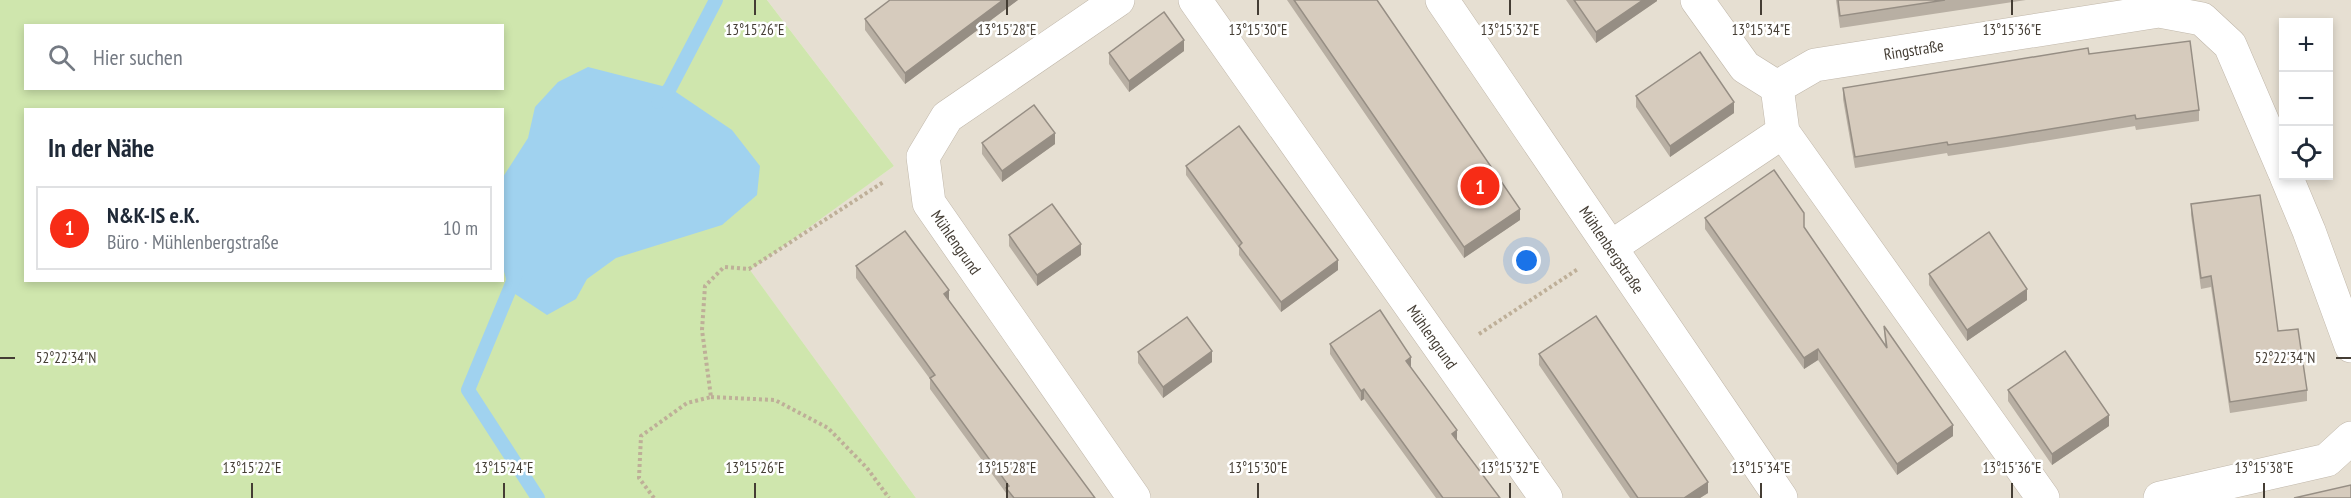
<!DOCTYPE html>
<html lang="de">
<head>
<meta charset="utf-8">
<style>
	:root { --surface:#fff; --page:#f2f2f3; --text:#1f2937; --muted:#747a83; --line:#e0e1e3; --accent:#f72c16 }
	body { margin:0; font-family:"PT Sans Narrow",sans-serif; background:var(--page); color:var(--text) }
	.controls { position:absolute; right:18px; top:18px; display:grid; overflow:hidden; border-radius:0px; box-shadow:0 3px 9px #0003 }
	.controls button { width:54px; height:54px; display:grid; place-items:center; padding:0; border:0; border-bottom:2px solid var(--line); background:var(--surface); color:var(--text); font:30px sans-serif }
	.you { position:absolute; left:1527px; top:261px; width:21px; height:21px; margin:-15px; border:4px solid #fff; border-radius:50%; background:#1a73e8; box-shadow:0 0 0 9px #1a73e833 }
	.badge { display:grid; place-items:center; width:39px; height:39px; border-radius:50%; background:var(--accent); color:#fff; font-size:20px; font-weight:700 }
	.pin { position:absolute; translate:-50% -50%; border:3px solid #fff; box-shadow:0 2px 6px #0006 }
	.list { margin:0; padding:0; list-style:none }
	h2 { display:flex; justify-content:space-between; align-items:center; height:78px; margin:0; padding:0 24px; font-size:26px }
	h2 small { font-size:20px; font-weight:400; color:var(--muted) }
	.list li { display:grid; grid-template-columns:39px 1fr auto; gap:18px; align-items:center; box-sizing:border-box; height:84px; margin:0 12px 12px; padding:0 12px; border:2px solid var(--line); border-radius:0px }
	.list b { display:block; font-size:22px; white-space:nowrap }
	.list p { margin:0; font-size:20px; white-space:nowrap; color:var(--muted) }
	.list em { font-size:20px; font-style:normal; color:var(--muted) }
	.icon { flex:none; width:33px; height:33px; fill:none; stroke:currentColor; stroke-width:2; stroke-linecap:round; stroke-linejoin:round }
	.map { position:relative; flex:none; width:2351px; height:498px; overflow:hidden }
	.search { position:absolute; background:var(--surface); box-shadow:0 3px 9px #0003; left:24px; top:24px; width:480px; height:66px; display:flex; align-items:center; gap:15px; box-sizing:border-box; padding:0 21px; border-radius:0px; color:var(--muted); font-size:22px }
	.panel { position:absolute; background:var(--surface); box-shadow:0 3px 9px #0003; left:24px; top:108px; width:480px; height:174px; border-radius:0px }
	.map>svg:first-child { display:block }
</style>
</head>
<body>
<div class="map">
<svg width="2351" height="498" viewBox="0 0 2351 498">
	<rect width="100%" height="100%" fill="#f2ede4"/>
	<path fill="#e6dfd2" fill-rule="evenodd" d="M767,0h1584v498h-1435l-167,-229 145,-103zM2284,22h44v154h-44z"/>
	<path fill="#cfe6ad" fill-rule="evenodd" d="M0,0h767l127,166 -144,104 166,228h-916zM26,26h476v62h-476zM26,110h476v170h-476z"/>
	<path fill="#a0d2ef" d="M588,67l82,21 62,42 28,36 -3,29 -35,30 -106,33 -29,21 -11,20 -29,16 -38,-25 -7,-26 1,-87 25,-39 7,-31 23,-25z"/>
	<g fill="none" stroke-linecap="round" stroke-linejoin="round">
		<path stroke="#a0d2ef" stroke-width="14" d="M658,102l12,-14 46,-88
			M516,274l-48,116 70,108"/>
		<defs>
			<g id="street">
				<path id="s1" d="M1118,0l-171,117 -24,40 6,46 205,295"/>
				<path id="s2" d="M1195,0l351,498"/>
				<path id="s3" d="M1442,0l339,498"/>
				<path d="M1697,0l48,67 32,20"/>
				<path d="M2286,176l23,55 42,115"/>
				<path d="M1611,247l172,-115"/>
				<path id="s4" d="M2043,498l-260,-366 -6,-45 38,-22 344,-54 43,8 28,26 54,126"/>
				<path d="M2160,498l167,-38 24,-22"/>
			</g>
		</defs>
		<use href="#street" stroke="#c0b7aa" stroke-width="34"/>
		<path stroke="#beaf98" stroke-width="4" stroke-dasharray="3 3" stroke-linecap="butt" d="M1479,334l99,-65
			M711,397l64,3 53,28 39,40 22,30
			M654,498l-15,-20 2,-42 46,-33 24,-6 -9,-67 3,-44 19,-19 25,2 136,-88"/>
		<use href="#street" stroke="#fff" stroke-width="33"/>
	</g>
	<path fill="#b8afa3" d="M1018,0l-113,84 -40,-54v-11z
		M1287,0h90l143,220 -56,38z
		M1566,0h91v1l-61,42z
		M1836,0h190l-186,28z
		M1184,51l-55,41 -20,-28v-11z
		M2089,54l110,56v11l-63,9 -1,-4 -128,21 -59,9 -1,-3 -92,15 -12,-69v-11z
		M1636,96l98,17 -64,44 -34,-50z
		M982,143l73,1 -53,38 -20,-28z
		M1186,166l152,104 -57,42 -42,-57v-7l-53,-73z
		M2191,204l87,127 29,59v11l-77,12 -19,-126 -10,2 -10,-74z
		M1705,218l99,10 81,116 -1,-18 69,110 -56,39 -79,-115 -14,9 -99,-140z
		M1009,235l72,20 -44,31 -28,-40z
		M856,266l93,35 146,197h-89v-5l-76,-104v-10l-74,-101z
		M1929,274l98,26 -60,41 -38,-56z
		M1330,344l81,23 46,73 43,58h-64l-72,-99 -3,2 -31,-47z
		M1138,352l74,10 -49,36 -25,-35z
		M1539,354l169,139 -8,5h-70l-91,-133z
		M2008,390l101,36 -57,39 -44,-64z"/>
	<path fill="#968e84" d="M1003,0h15l-113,84v-11z
		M1643,0h14v1l-61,42v-11z
		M1184,40v11l-55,41v-11z
		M1734,102v11l-64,44v-11z
		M1055,133v11l-53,38v-11z
		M1520,209v11l-56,38v-11z
		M1081,244v11l-44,31v-11z
		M1338,260v10l-57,42v-10z
		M2027,289v11l-60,41v-11z
		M949,290v11l-5,-7z
		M1818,349v11l-14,9v-11z
		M1212,351v11l-49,36v-11z
		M1411,357v10l-5,4v-10z
		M1364,389v10l-3,2v-10z
		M2109,415v11l-57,39v-11z
		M1953,425v11l-56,39v-11z
		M1457,430v10l-5,-6z
		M1708,482v11l-8,5h-16z"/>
	<path fill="#d6cbbd" stroke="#968e84" stroke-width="1.5" d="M890,0h113l-98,73 -40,-54z
		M1294,0h83l143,209 -56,38z
		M1574,0h69l-47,32z
		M1838,0h107l-105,16z
		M1164,12l20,28 -55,41 -20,-28z
		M2190,41l9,69 -63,9 -1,-4 -128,21 -59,9 -1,-3 -92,15 -12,-69 245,-40 1,6z
		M1700,52l34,50 -64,44 -34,-50z
		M1034,105l21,28 -53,38 -20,-28z
		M1239,126l99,134 -57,42 -42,-56 3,-3 -56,-77z
		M1774,170l30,43v14l83,121 -3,-22 69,99 -56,39 -79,-115 -14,9 -99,-140z
		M2260,195l18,136 20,-2 9,61 -77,12 -19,-126 -10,2 -10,-74z
		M1052,204l29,40 -44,31 -28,-40z
		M905,231l44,59 -5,4 151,204h-81l-8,-10 3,-2 -79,-108 5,-3 -79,-109z
		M1989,232l38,57 -60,41 -38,-56z
		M1380,310l31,47 -5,4 51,69 -5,4 48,64h-57l-79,-109 -3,2 -31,-47z
		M1596,316l112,166 -24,16h-46l-99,-144z
		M1187,317l25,34 -49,36 -25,-35z
		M2065,351l44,64 -57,39 -44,-64z
		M2351,485v13h-57z"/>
	<path fill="none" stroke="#443d34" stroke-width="2" d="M755,0v15M1007,0v15M1258,0v15M1510,0v15M1761,0v15M2012,0v15M0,358h15M2336,358h15M252,483v15M504,483v15M755,483v15M1007,483v15M1258,483v15M1510,483v15M1761,483v15M2012,483v15M2264,483v15"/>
	<g text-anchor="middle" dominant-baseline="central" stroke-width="5" stroke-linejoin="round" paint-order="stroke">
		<g font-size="16" fill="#443d34" stroke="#fff">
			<text stroke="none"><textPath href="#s4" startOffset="638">Ringstraße</textPath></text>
			<text stroke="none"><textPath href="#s1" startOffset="348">Mühlengrund</textPath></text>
			<text stroke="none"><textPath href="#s3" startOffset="302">Mühlenbergstraße</textPath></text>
			<text stroke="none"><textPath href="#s2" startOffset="412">Mühlengrund</textPath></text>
		</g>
	</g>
	<g font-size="15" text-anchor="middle" fill="#443d34" stroke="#fff" stroke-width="5" stroke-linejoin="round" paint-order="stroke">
		<text x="755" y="35">13°15'26"E</text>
		<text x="1007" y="35">13°15'28"E</text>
		<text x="1258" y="35">13°15'30"E</text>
		<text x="1510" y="35">13°15'32"E</text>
		<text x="1761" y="35">13°15'34"E</text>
		<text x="2012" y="35">13°15'36"E</text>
		<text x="66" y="363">52°22'34"N</text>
		<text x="2285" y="363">52°22'34"N</text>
		<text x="252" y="473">13°15'22"E</text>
		<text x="504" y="473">13°15'24"E</text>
		<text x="755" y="473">13°15'26"E</text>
		<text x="1007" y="473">13°15'28"E</text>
		<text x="1258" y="473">13°15'30"E</text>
		<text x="1510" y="473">13°15'32"E</text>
		<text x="1761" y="473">13°15'34"E</text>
		<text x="2012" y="473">13°15'36"E</text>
		<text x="2264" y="473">13°15'38"E</text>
	</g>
</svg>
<div class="controls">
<button>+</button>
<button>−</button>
<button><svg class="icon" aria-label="locate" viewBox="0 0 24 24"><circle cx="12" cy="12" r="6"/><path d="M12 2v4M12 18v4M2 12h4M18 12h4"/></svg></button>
</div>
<div class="you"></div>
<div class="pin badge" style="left:1480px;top:186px">1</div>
<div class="search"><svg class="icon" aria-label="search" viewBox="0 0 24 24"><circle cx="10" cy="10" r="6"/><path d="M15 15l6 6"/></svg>Hier suchen</div>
<section class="panel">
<h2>In der Nähe<small></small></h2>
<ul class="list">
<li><span class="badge">1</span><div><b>N&amp;K-IS e.K.</b><p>Büro · Mühlenbergstraße</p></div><em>10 m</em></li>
</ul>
</section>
</div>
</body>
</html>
